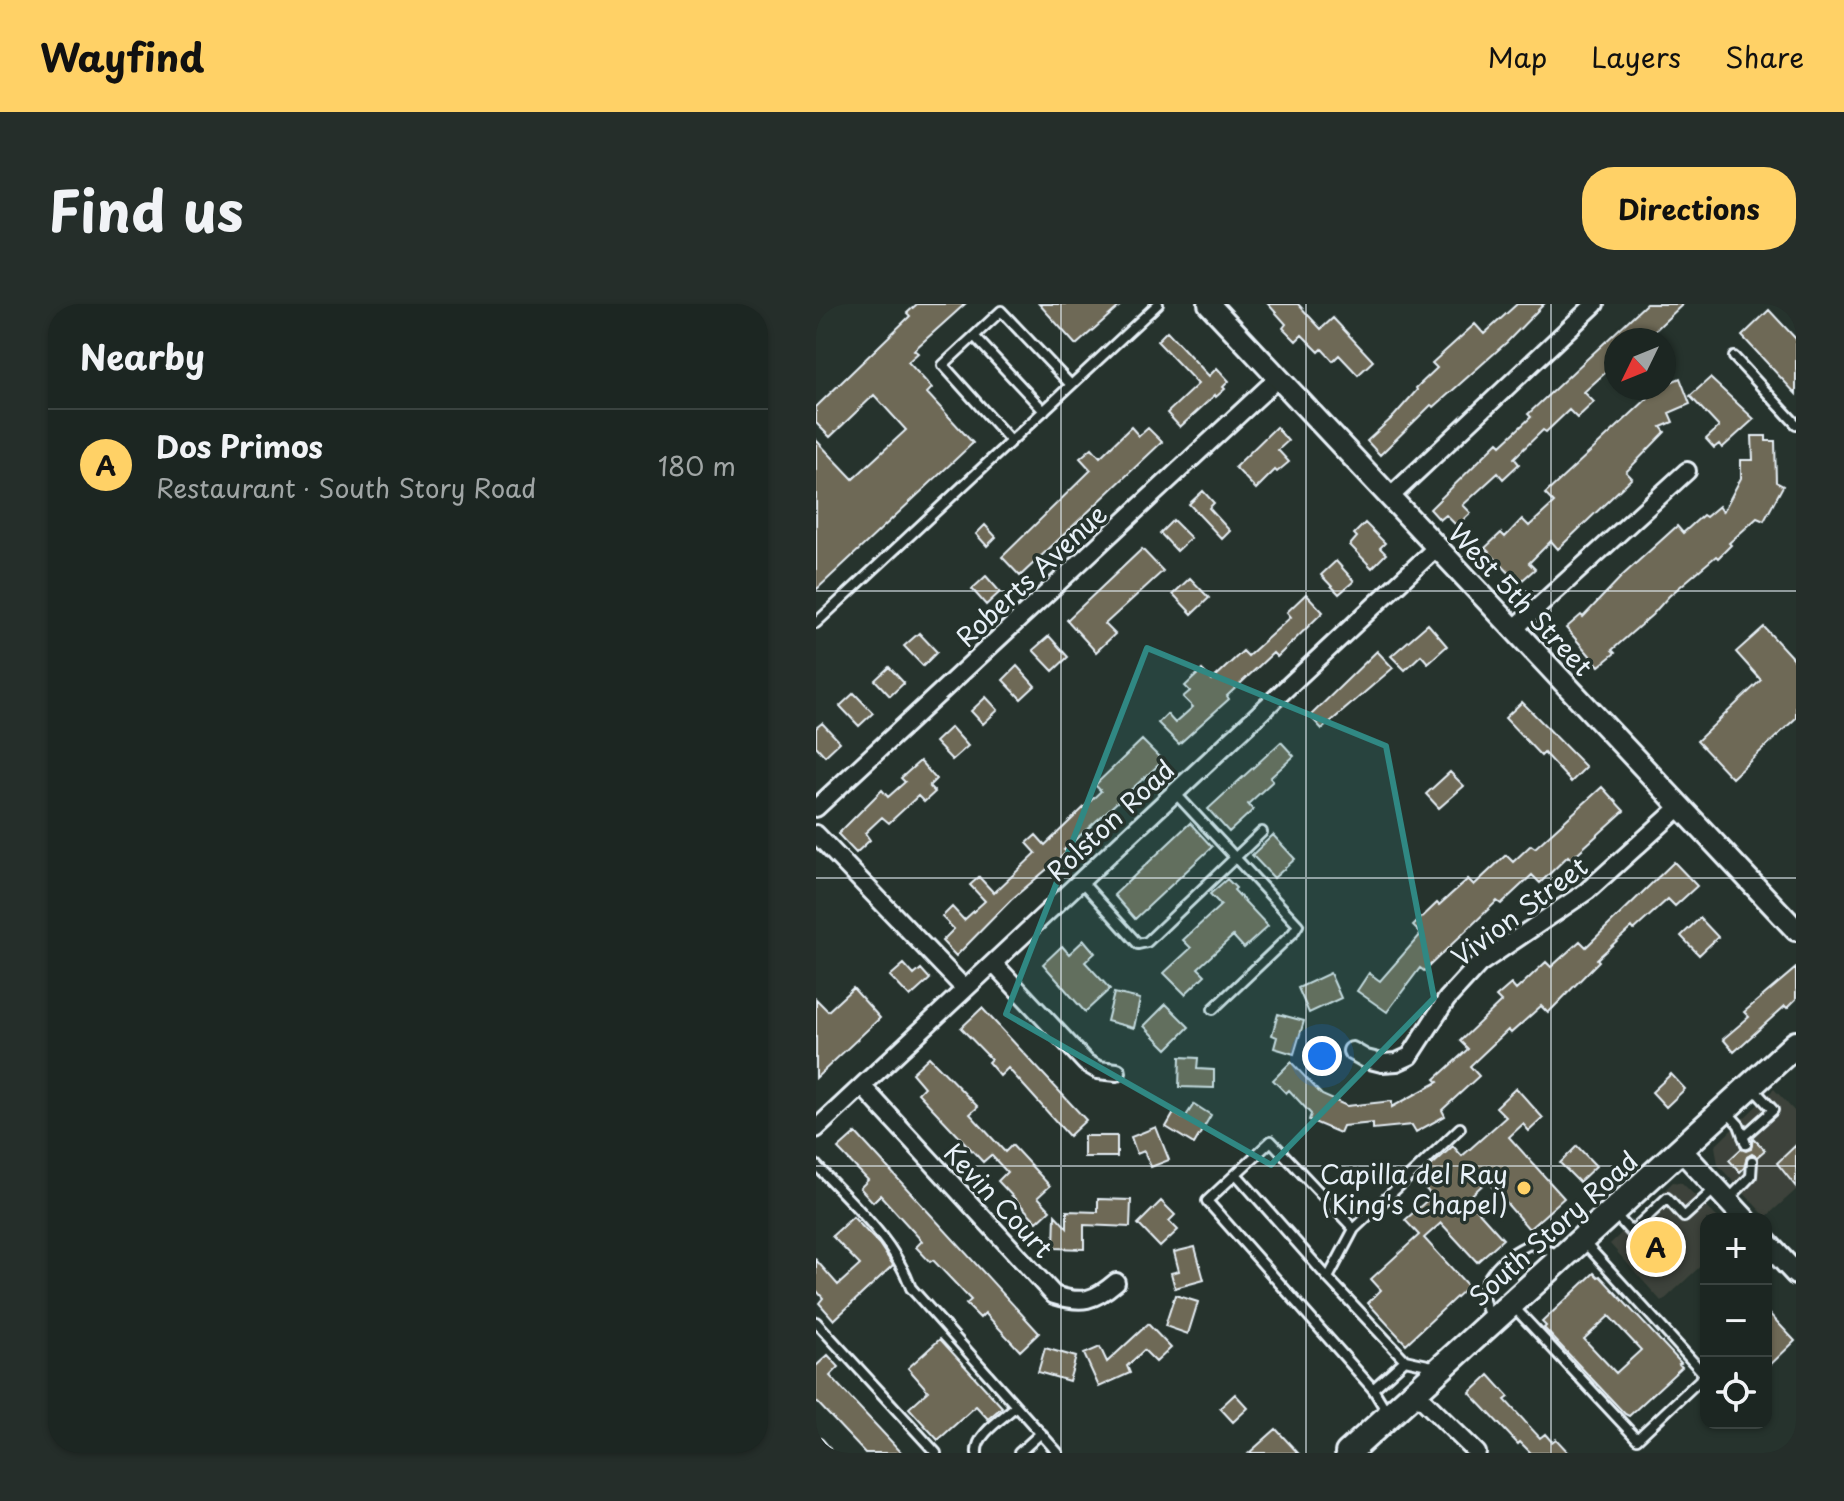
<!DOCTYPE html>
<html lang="en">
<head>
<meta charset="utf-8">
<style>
	:root { --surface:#1c2622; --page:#252e2a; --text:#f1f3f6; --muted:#a0a5a5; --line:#3a4340; --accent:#ffd166 }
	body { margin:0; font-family:"Playpen Sans",sans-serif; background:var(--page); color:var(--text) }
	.controls { position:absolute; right:24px; bottom:24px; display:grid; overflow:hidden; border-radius:16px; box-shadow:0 2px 6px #0004 }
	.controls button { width:72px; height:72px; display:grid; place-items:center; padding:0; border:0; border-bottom:2px solid var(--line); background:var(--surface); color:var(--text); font:40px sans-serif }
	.compass { position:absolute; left:788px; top:24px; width:72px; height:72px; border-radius:50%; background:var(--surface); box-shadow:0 2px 6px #0004; rotate:227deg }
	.you { position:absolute; left:506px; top:752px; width:28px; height:28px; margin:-20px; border:6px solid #fff; border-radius:50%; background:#1a73e8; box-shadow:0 0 0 12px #1a73e833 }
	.badge { display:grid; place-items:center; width:52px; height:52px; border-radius:50%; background:var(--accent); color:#111; font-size:26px; font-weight:700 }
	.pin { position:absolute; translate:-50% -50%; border:4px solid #fff; box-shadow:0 2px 8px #0006 }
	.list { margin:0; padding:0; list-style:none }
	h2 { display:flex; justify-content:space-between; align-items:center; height:104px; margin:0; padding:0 32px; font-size:34px }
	h2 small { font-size:26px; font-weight:400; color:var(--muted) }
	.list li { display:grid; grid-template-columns:52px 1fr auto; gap:24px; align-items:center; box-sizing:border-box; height:112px; padding:0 32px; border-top:2px solid var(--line) }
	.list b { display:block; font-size:30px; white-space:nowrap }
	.list p { margin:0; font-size:26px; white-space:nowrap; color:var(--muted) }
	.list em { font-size:26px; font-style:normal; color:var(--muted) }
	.icon { flex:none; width:44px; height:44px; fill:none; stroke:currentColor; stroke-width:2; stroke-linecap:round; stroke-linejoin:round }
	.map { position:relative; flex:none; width:980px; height:1149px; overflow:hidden; border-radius:32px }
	header { display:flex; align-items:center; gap:48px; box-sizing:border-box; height:112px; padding:0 40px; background:var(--accent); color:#111 }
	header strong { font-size:38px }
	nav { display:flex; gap:44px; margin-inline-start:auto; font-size:28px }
	.intro { display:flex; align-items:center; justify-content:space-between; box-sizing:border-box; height:192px; padding:0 48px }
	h1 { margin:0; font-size:56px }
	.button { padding:20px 36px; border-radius:32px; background:var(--accent); color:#111; font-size:28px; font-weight:700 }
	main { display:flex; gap:48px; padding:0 48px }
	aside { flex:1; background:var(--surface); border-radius:32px; box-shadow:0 2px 6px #0004 }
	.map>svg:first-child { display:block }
</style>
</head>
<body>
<header>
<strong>Wayfind</strong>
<nav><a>Map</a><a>Layers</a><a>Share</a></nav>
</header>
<div class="intro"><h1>Find us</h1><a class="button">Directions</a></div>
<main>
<aside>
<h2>Nearby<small></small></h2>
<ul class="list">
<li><span class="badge">A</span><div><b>Dos Primos</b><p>Restaurant · South Story Road</p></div><em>180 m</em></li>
</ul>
</aside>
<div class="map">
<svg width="980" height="1149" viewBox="0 0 980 1149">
	<rect width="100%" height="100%" fill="#26332d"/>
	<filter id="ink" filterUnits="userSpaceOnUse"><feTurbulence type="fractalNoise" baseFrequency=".0125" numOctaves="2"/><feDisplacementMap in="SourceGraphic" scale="16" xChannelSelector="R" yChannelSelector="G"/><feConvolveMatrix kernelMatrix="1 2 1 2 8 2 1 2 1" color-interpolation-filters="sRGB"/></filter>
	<g filter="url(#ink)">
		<path fill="#3c433a" d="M958,785l22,24v77l-30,27 -48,-52 -3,-19z
			M857,878l9,1 37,36h-13v42l-44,41 -52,-58z"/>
		<path fill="#6e6957" stroke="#e8f1f8" stroke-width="2" fill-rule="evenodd" d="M101,0h48l-51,46 4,3 -10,9 24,26 -5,5 46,50 -157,147v-150l37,39 53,-49 -32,-35 -44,42 -14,-14v-16l94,-91 -3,-3z
			M223,0h83l-46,41z
			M452,0h30l23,25 12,-11 40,43 -15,14 -19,-20 -6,6 -11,-12 -3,3 -17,-17 -6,6 -13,-13 3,-4z
			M701,0h27l-37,38 -73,65 -3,-2 -51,50 -13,-14 27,-25 23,-26 -1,-2 21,-20 -5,-5 43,-39 9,10z
			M830,0h37l-38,36h-29v23l-32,29 10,10 -17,16 -8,-8 -23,22 -3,-2 -29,28 5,6 -16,15 -5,-6 -35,32 8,8 -14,13 -11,-11 -6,5 -10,-11 68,-67 3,3 30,-28 -3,-3z
			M953,6l27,29v55l-54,-58z
			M351,27l42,45 8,-8 12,13 -6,6 2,2 -9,8 -1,-2 -35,32 -13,-14 31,-29 -41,-43z
			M864,74l10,26 -21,9 4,9 -12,5 4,5 -39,40 6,6 -74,71 -7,-8 -22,22 6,6 -16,14 -34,-35 16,-15 4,4 17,-18 7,7 25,-23 -9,-9 103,-96 -2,-6 18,-4v-3z
			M894,74l44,41 -32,29 -3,-4 -5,4 -8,-9 13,-12 -29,-31z
			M315,123l8,9 9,-8 14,14 -142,134 -18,-19 89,-87 -11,-12 12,-10 8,9z
			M460,123l12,14 -10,9 11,12 -12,10 -2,-2 -19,19 -21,-22z
			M936,132h14v5h9l1,41 7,4 -19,35 -7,-3 -28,25 2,2 -13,13 -2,-2 -47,40 -17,19 -40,35 3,3 -16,13 -33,-38 15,-13 2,2 40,-42 54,-49 6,7 20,-18 3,2 13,-11 4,6 18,-34v-18h12z
			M387,187l11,12 -5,5 21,23 -8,8 -33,-35z
			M357,216l18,18 -14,13 -17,-18z
			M549,219l20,20 -5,5 6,6 -14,14 -22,-23 7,-8 -3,-3z
			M169,221l11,12 -9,9 -11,-12z
			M326,245l21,22 -58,53 10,10 -19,18 -29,-32z
			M520,257l18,20 -15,13 -18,-19z
			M170,272l14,16 -14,13 -14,-16z
			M374,274l19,20 -17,16 -19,-20z
			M490,290l17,18 -46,45 -4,-4 -46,43 2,3 -50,45 -21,-21 9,-9 8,9 18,-16 -10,-10 7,-6 -5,-5 17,-16 10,10 31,-29 5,5 43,-39 -4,-5z
			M612,320l19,22 -19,17 -7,-8 -16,15 -14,-14z
			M948,323l32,35v56l-64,60 -35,-37 64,-61 -25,-28z
			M103,329l18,19 -14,14 -19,-20z
			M233,332l19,21 -15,14 -20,-21z
			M561,347l16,17 -71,61 -12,-13z
			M201,362l18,20 -14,13 -18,-19z
			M73,363l15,16 -14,13 -15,-16z
			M38,389l19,20 -14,13 -19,-20z
			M170,393l12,13 -15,14 -12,-13z
			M706,398l64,65 -15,15 -27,-29 -3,3 -36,-38z
			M6,419l18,19 -15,14 -9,-10v-18z
			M135,423l17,19 -16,14 -17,-18z
			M326,436l21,21 -99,89 3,2 -56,48 -55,56 -14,-15 12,-12 -12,-12 10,-10 12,13 21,-19 -15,-16 9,-8 15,16 42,-40 -9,-10 9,-8 9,10 56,-54 -6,-6z
			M465,438l13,14 -24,22 3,3 -25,23 5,6 -24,22 -21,-23z
			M104,457l16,18 -7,7 6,6 -11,10 -6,-6 -29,27 -7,-6 -17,16 5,7 -14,13 -18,-19 44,-44 6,7 17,-15 -4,-4z
			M634,468l14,14 -25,22 -13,-14z
			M786,483l22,24 -53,48 -3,-3 -28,27 -8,-8 -31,29 -4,-3 -73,70 -4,-3 -33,44 -30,-21 12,-18 11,8 41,-47 -8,-8 24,-23 2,2 29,-26 6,6 32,-30 7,7 18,-17 4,3z
			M374,519l22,24 -77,72 -21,-24z
			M457,531l22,24 -21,19 -22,-23z
			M858,558l23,24 -22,20 -7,-7 -34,31 -2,-3 -35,32 2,2 -51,52 -7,-7 -30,27 -3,-3 -38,36 9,10 -37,34 3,6 -29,16 -4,-7 -39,4v-6l-30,3 -3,7 -31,-13 2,-6 -22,-24 -3,3 -13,-13 18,-18 31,33 25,11 45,-5v6l46,-25 -3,-3 33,-30 -8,-8 41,-39 -5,-5 15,-13 5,6 30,-28 5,5 29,-26 6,6z
			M411,575l9,9 -2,2 34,36 -24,22 -11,-12 -35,32 7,7 -20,19 -21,-21 27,-25 -8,-8 38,-35 -11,-11z
			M884,614l18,19 -19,18 -18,-19z
			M268,636l11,13 -10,9 25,27 -25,23 -42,-48 19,-18 7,8z
			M88,660l10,11 7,-6 9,10 -20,18 -20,-21z
			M980,664v31l-9,9 -2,-2 -51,46 -11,-13 26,-22 -5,-5z
			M514,669l11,25 -32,15 -11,-25z
			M37,684l27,30 -64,60v-79l12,12z
			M298,689l26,6 -6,29 -27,-7z
			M350,700l23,23 -22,22 -23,-23z
			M166,704l104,112 -17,16 -61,-68 -8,8 -12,-14 3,-3 -30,-31z
			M462,710l26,7 -10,33 -20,-6 3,-11 -5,-2z
			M113,753l49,50 -8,7 35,38 7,-7 38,41 -12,11 12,13 -13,12 -39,-41 9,-9 -16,-17 -8,7 -65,-69 6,-6 -12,-14z
			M364,753l18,1 -1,11 17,1v18l-35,-1z
			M855,770l14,15 -19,18 -14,-15z
			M700,784l27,30 -14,13 -6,-7 -14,13 55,61 -35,31 -42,-48 -20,18 36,40 -26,23 -36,-39 -17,15 44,48 -62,58 -38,-41 13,-13 -10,-11 48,-44 -14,-15 27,-24 -15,-17 36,-33 9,10 44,-39 -10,-10z
			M378,800l17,11 -17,29 -28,-17 8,-14 10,6z
			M340,823l13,33 -18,7 -7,-16 -7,3 -6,-17z
			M40,829l183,200 -19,18 -35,-38 -5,5 -14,-14 5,-4 -38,-40 -3,2 -14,-15 6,-6 -42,-46 -7,7 -13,-14 8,-8 -30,-31z
			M268,832h33v21h-33z
			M937,834l12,12 -8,7 -5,-3 -5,3 -3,11 -4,4 -11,-12 12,-11 5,2 5,-2z
			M980,841v42l-19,-24z
			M761,842l19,20 -17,16 -19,-19z
			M282,895l33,1 -1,27 -46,-2v24l-30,-1 1,-33 12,13v-17l31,1z
			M345,897l14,14 -6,6 9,9 -18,17 -22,-23z
			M37,913l26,27 14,21 -59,55 -15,-17 4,-5 -7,-8v-30l22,25 22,-20 -28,-29z
			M850,921l15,16 -33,31 -15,-16z
			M379,943l9,33 -29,8 -4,-15 8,-2 -5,-19z
			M778,969l4,4 2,-1 81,87 -2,1 3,3 -53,49 -4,-2 -81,-86 2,-2 -4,-4zM793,1012l32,34 -25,23 -32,-34z
			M359,991l23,7 -10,32 -23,-8z
			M950,1006l29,31 -29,28z
			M332,1020l23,24 -15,14 -12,-12 -17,16 3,7 -31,14 -15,-33 16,-7 7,15z
			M124,1035l62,68 -14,12 -12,-13 -38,34 -29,-32 19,-17 -20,-23z
			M229,1044l31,9 -7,24 -31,-9z
			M12,1051l11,12 -9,9 72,77h-37l-49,-52v-35z
			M673,1071l20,22 -4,3 35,38 5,-4 7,8 4,-3 13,14h-38l-11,-11 -2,2 -48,-51z
			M419,1090l13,14 -15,14 -13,-14z
			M460,1125l22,24h-49z"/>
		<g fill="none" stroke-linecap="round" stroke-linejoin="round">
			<defs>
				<path id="service" d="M158,32l70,75
					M918,53l62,67
					M195,137l-68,-76 58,-54 70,74
					M0,319l342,-319
					M359,489l123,132 -5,8 -80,76
					M265,577l57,63 9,-2 115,-110
					M910,807l13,14 7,19
					M927,833l30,-27 -21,-23
					M0,861c35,38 77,73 95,123l147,165
					M420,870l92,104
					M912,896l23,-24 1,-15
					M797,908l18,20 36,-34 17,19 31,-28
					M538,925l-26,49 77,82
					M696,1001l125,134 68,-64 -122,-134
					M674,1014l-9,-26c12,-26 24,-36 49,-48l30,11
					M0,1018l120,131
					M557,1085l-166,-188 64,-60 83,88 106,-101
					M571,1108l-14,-23 32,-29 32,7
					M161,1149c-2,-18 26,-35 39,-47
					M203,1149l22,-20"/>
				<path id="minor" d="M574,193l205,-193
					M698,325l173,-158
					M0,504l462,-430
					M0,530l149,155
					M177,659l93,100 12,7 19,2
					M536,747l14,8 16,4 15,-1 13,-6 37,-57 32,-35 108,-73 93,-84
					M46,782l192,209c28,9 40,6 62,-13
					M0,825l621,-582
					M599,1088l62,61
					M0,1143l5,6"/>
				<path id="tertiary" d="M393,0l587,626
					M865,846l64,69
					M950,938l30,32"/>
				<path id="secondary" d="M532,1149l448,-409"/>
			</defs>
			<use href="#service" stroke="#e8f1f8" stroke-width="14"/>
			<use href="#minor" stroke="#e8f1f8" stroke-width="22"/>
			<use href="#tertiary" stroke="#e8f1f8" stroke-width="26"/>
			<use href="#secondary" stroke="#e8f1f8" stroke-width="30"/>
			<use href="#service" stroke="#26332d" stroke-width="8"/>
			<use href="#minor" stroke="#26332d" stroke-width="16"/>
			<use href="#tertiary" stroke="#26332d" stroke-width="20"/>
			<use href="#secondary" stroke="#26332d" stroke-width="24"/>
		</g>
	</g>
	<path fill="#308883" fill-opacity="0.2" stroke="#308883" stroke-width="6" stroke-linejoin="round" d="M331,344l239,98 48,252 -163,167 -265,-151z"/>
	<path fill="none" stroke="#e8f1f8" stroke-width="2" stroke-opacity="0.55" d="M245,0v1149M490,0v1149M735,0v1149M0,287h980M0,574h980M0,862h980"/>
	<circle fill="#ffd166" stroke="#26332d" stroke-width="3" cx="708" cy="884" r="8"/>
	<g text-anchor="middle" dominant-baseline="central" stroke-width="7" stroke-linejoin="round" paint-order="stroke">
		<g font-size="26" fill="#e8f1f8" stroke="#26332d">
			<text transform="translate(215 271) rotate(-43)">Roberts Avenue</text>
			<text transform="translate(705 295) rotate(47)">West 5th Street</text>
			<text transform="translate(294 516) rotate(-43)">Rolston Road</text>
			<text transform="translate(703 607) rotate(-37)">Vivion Street</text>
			<text transform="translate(183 896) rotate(47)">Kevin Court</text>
			<text transform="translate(737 924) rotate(-42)">South Story Road</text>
		</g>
		<g font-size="26" fill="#e8f1f8" stroke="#26332d" text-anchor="end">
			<text x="692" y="869">Capilla del Ray<tspan x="692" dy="30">(King's Chapel)</tspan></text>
		</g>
	</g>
</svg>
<div class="controls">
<button>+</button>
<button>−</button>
<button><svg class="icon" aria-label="locate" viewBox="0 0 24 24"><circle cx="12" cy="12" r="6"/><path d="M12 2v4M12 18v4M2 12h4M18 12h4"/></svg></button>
</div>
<svg class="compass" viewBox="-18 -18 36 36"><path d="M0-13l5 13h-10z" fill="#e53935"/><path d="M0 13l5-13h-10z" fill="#a0a5a5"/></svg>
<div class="you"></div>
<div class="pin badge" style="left:840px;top:943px">A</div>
</div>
</main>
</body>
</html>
